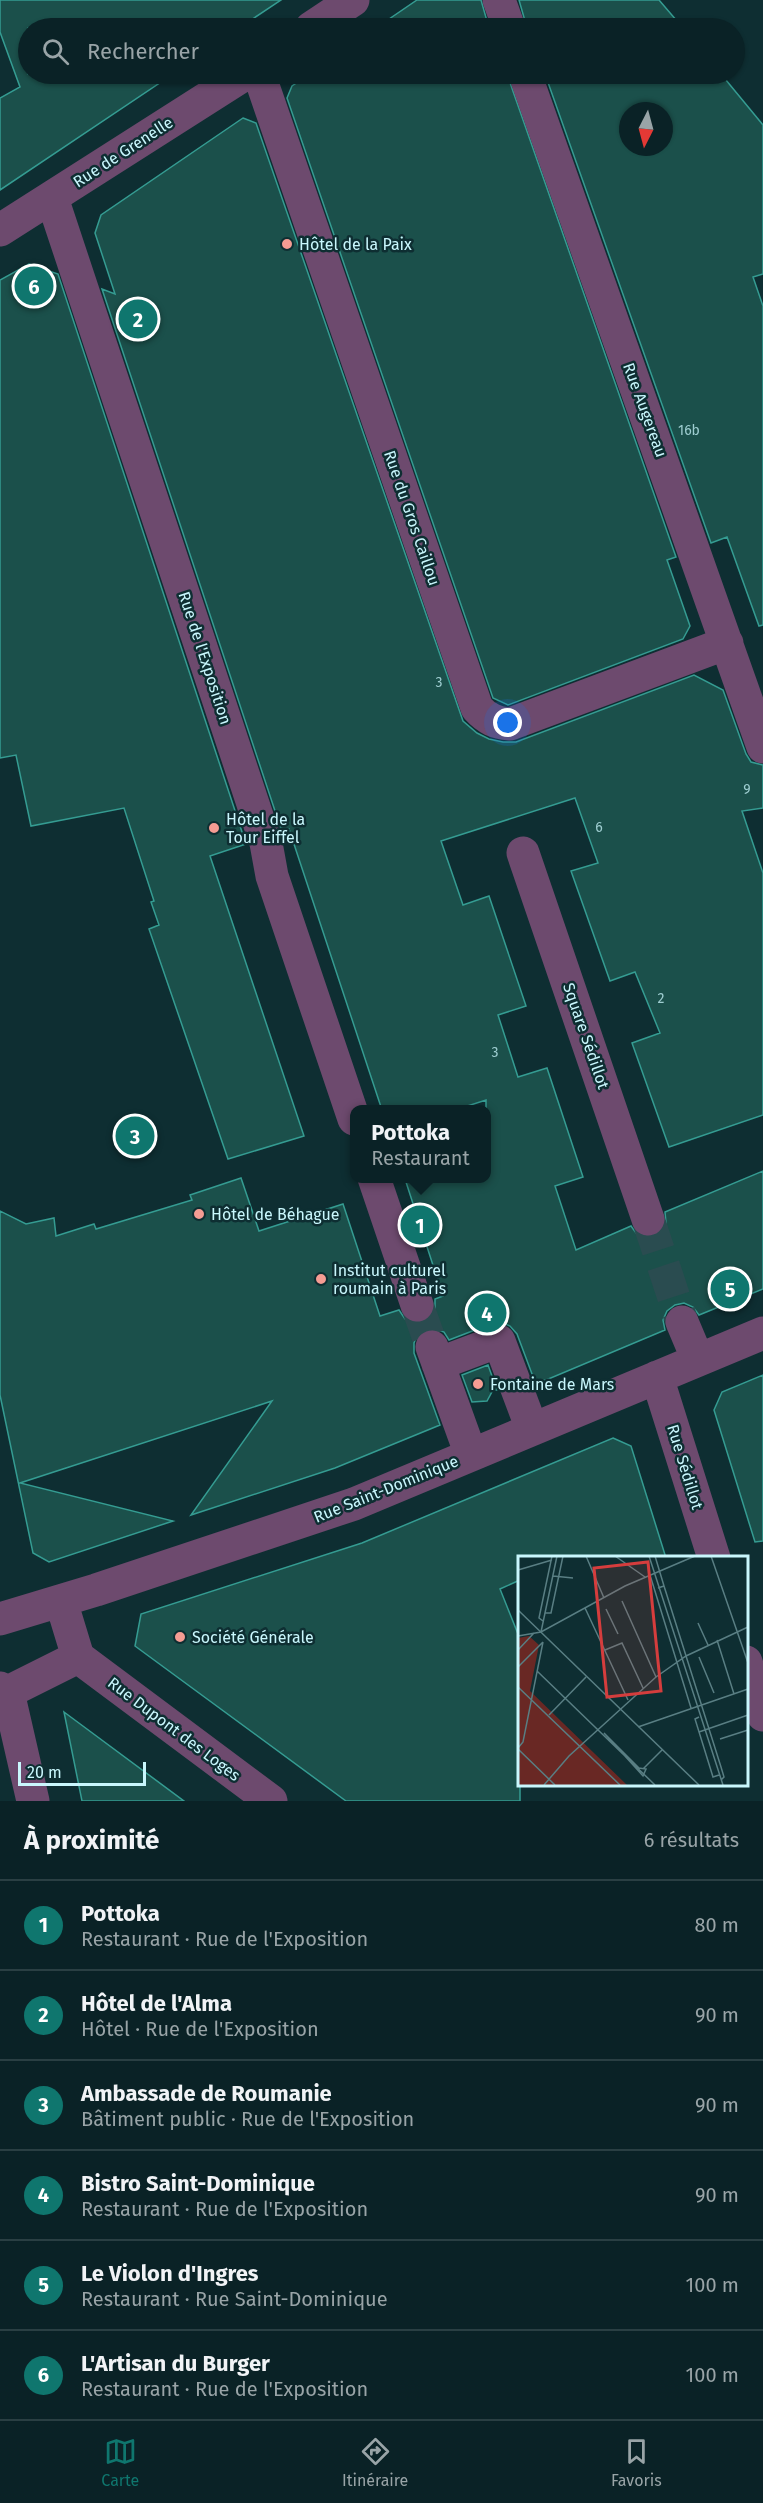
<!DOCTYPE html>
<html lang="fr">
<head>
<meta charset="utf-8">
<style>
	:root { --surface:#0a2226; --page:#182f32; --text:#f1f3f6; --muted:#99a4a7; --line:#2a3f43; --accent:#0f766e }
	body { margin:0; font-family:"Fira Sans",sans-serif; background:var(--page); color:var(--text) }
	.compass { position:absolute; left:619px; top:102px; width:54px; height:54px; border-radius:50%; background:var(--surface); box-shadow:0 2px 4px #0004; rotate:186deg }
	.scale { position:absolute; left:18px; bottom:15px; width:128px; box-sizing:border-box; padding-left:6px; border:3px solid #c9f7fd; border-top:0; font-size:16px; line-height:21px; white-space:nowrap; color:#c9f7fd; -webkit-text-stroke:4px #0e2e32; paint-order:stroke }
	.you { position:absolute; left:508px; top:723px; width:21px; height:21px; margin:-15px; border:4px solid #fff; border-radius:50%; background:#1a73e8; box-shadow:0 0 0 9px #1a73e833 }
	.badge { display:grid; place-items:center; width:39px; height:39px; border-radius:50%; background:var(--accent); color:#fff; font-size:20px; font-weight:700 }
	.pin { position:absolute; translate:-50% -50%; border:3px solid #fff; box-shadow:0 2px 6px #0006 }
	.popup { position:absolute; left:350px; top:1105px; width:141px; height:78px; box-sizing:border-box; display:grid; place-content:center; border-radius:12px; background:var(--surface); filter:drop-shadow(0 2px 4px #0005); font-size:20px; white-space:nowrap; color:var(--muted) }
	.popup b { font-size:22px; color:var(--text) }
	.popup::after { content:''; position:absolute; left:50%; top:100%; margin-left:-12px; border:12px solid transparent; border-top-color:var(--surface) }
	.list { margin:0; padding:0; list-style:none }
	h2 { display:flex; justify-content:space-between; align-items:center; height:78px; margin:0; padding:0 24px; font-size:26px }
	h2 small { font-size:20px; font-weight:400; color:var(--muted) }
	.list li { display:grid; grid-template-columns:39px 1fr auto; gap:18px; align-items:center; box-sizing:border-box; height:90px; padding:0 24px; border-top:2px solid var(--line) }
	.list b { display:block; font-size:22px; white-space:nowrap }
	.list p { margin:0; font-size:20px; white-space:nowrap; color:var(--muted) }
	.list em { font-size:20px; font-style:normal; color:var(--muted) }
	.icon { flex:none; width:33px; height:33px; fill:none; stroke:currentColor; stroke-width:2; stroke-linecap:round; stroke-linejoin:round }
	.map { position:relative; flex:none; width:763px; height:1801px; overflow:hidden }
	.search { position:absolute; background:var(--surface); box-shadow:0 2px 4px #0004; left:18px; right:18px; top:18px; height:66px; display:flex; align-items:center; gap:15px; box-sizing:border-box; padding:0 21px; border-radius:33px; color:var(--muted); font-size:22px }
	.sheet { height:618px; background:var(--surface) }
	nav { display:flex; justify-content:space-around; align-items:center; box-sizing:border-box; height:84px; border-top:2px solid var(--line); background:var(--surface); font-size:16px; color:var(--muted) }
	nav a { display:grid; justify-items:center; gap:3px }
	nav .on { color:var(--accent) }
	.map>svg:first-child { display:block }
</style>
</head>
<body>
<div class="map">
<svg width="763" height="1801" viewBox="0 0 763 1801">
	<rect width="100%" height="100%" fill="#0e2e32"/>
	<path fill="#1b504b" stroke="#359c92" stroke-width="1.5" fill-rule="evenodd" d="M0,0h281l-42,28h-211v46h145l-173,116v-92l20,-11 -20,-55z
		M417,0h64l8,28h-113z
		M519,0h140l24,28h-156z
		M310,74h197l169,483 -9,3 23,66 -7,13 -175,66 -15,-7 -206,-600 5,-12z
		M545,74h176l42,51v149l-10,3 10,29v319l-4,1 -32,-89 -16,6zM628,111h36v36h-36z
		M243,118l13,5 207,598 14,12 12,6 14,3h13l178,-67 29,15 23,64 5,8 12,3v43l-21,3 21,62v242l-94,32 -37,-104 28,-10 -25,-61 -25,9 -39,-110 27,-8 -23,-65 -134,43 22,64 26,-9 37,110 -28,9 20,62 29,-9 36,109 -28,9 21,64 55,-24 5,7 8,4 11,-1 7,-5 4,-8 -1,-11 98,-41v118l-64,26 -6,-8 -9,-4 -9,2 -8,6 -4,9 2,10 -119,50 -11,2 -18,-48 -7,-8 -9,-4 -8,1 -44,17 -5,-8 -8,-3 -11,1 -8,5 -3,8v10l26,72 -105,43 -144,47 81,-114 -252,82 153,38 -124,41 -16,-9 -33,-158v-184l26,13 28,-6 2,18 38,-12 2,5 96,-29 -2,-5 51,-17 18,53 84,-27 37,112 19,-6 6,9 8,4h9l9,-6 4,-9v-9l8,-3 -38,-117h81v-79l-31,10h-73l-93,-281 -7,3 -180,-543 13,5 -20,-61 6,-18z
		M29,264l29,10 188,570 -36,12 94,280 -76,23 -79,-230 10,-4 -8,-23 3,-1 -30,-93 -93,18 -15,-71 -16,3v-478z
		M488,1365l9,25h-4l-6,11 -15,1 -10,-27z
		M763,1375v166l-8,1 -41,-132 8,-18z
		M613,1438l18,8 35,112h-146v22l-20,9 20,50v162h-174l-211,-155 6,-32 221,-71z
		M64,1712l120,89h-102z"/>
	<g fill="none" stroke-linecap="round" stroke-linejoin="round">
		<path stroke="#2a4c50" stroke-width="33" stroke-dasharray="33 16" stroke-linecap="butt" d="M648,1219l34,103
			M417,1305l15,42"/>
		<path stroke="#6d4a6e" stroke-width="33" d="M499,0l10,28
			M311,28l42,-28
			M259,74l218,634c10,11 19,15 33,16l217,-81
			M525,74l238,673
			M52,198l214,645 6,33 82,243
			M0,230l245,-156
			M523,853l125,366
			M374,1178l43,127
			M682,1322l16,38
			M432,1347l39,108
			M438,1364l61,-23 33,88
			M657,1377l57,181
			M61,1601l17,56 193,144
			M0,1619l96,-29 258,-86 409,-171
			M746,1662l17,53
			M0,1688l8,4 70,-35
			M8,1692l25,109"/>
	</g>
	<g fill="#f59c93" stroke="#0e2e32" stroke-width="2">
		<circle cx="287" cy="244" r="6"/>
		<circle cx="214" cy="828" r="6"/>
		<circle cx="199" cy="1214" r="6"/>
		<circle cx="321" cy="1279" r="6"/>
		<circle cx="478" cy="1384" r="6"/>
		<circle cx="180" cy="1637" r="6"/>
	</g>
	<g text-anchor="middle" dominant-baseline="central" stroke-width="5" stroke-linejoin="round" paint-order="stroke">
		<g font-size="14" fill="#9ecdd0">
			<text x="689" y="430">16b</text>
			<text x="439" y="682">3</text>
			<text x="747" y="789">9</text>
			<text x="599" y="827">6</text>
			<text x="661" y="998">2</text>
			<text x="495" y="1052">3</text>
		</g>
		<g font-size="16" fill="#c9f7fd" stroke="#0e2e32">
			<text transform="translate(123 152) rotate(-33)">Rue de Grenelle</text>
			<text transform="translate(645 410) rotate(70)">Rue Augereau</text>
			<text transform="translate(412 518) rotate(71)">Rue du Gros Caillou</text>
			<text transform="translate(205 658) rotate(72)">Rue de l'Exposition</text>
			<text transform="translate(586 1036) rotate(71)">Square Sédillot</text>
			<text transform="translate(685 1467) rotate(73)">Rue Sédillot</text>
			<text transform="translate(386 1489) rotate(-22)">Rue Saint-Dominique</text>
			<text transform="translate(174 1729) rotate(37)">Rue Dupont des Loges</text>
		</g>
		<g font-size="16" fill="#c9f7fd" stroke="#0e2e32" text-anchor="start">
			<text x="299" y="244">Hôtel de la Paix</text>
			<text x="226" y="819">Hôtel de la<tspan x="226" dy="18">Tour Eiffel</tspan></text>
			<text x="211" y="1214">Hôtel de Béhague</text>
			<text x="333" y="1270">Institut culturel<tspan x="333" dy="18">roumain à Paris</tspan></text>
			<text x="490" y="1384">Fontaine de Mars</text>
			<text x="192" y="1637">Société Générale</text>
		</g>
	</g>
	<g transform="translate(518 1556)">
		<rect width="230" height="230" fill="#0e2e32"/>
		<path d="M11,80l10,9 -9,46 97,94h-109v-147z" fill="#692824"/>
		<path fill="none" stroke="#597e83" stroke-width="1.5" d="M68,0l18,42M97,0l30,21M131,0l74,229M137,0l9,30M193,0l37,107M0,14l34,-10M132,19l41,133M35,20l20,2M140,32l6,-2 57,181 3,10 -3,3M104,45l34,76M67,52l43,92M88,53l12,25M0,54l181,175M27,57h6l12,-57M25,65l-4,-3 13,-62M180,67l10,22M23,76l16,-76M0,80l23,-4 84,-46 70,-30M199,84l17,54M0,94l16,-17M87,94l17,-7 21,45M181,101l15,36M0,111l25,-25M19,115l118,114M0,131l102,98M31,159l37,-38M181,161l-4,2 18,58 6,-2M120,171l110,-38M181,176l49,-17M86,177l35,35 7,1 -3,7zM202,183l28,-9M0,192l5,-6 20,-100M0,193l37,36M125,213l19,-19M26,229l25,-29 87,-79 30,-21 62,-29"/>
		<path fill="#d53d3d" fill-opacity="0.15" stroke="#d53d3d" stroke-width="3" d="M130,6l13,129 -54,6 -13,-129z"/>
		<rect width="230" height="230" fill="none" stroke="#c9f7fd" stroke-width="3"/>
	</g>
</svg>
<svg class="compass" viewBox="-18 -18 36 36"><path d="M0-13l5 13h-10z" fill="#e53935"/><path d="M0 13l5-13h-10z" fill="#99a4a7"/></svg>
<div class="scale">20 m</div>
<div class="you"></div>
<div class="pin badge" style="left:420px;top:1225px">1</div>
<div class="popup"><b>Pottoka</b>Restaurant</div>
<div class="pin badge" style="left:138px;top:319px">2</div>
<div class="pin badge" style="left:135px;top:1136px">3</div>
<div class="pin badge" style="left:487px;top:1313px">4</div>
<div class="pin badge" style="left:730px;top:1289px">5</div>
<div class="pin badge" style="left:34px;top:286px">6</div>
<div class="search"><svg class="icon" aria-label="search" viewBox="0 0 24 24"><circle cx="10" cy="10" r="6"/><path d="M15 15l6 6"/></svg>Rechercher</div>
</div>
<section class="sheet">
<h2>À proximité<small>6 résultats</small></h2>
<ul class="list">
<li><span class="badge">1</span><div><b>Pottoka</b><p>Restaurant · Rue de l'Exposition</p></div><em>80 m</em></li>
<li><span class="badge">2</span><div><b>Hôtel de l'Alma</b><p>Hôtel · Rue de l'Exposition</p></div><em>90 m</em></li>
<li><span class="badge">3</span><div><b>Ambassade de Roumanie</b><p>Bâtiment public · Rue de l'Exposition</p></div><em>90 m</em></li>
<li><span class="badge">4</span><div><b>Bistro Saint-Dominique</b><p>Restaurant · Rue de l'Exposition</p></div><em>90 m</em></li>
<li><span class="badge">5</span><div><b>Le Violon d'Ingres</b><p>Restaurant · Rue Saint-Dominique</p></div><em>100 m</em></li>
<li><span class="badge">6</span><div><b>L'Artisan du Burger</b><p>Restaurant · Rue de l'Exposition</p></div><em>100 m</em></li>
</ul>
</section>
<nav>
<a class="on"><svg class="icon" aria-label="map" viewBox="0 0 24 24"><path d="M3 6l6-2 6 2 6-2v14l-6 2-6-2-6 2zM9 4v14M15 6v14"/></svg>Carte</a>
<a><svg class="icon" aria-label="directions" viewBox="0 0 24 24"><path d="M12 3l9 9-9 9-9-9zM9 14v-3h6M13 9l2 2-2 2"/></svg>Itinéraire</a>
<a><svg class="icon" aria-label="saved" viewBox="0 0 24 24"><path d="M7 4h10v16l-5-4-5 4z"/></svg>Favoris</a>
</nav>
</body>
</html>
